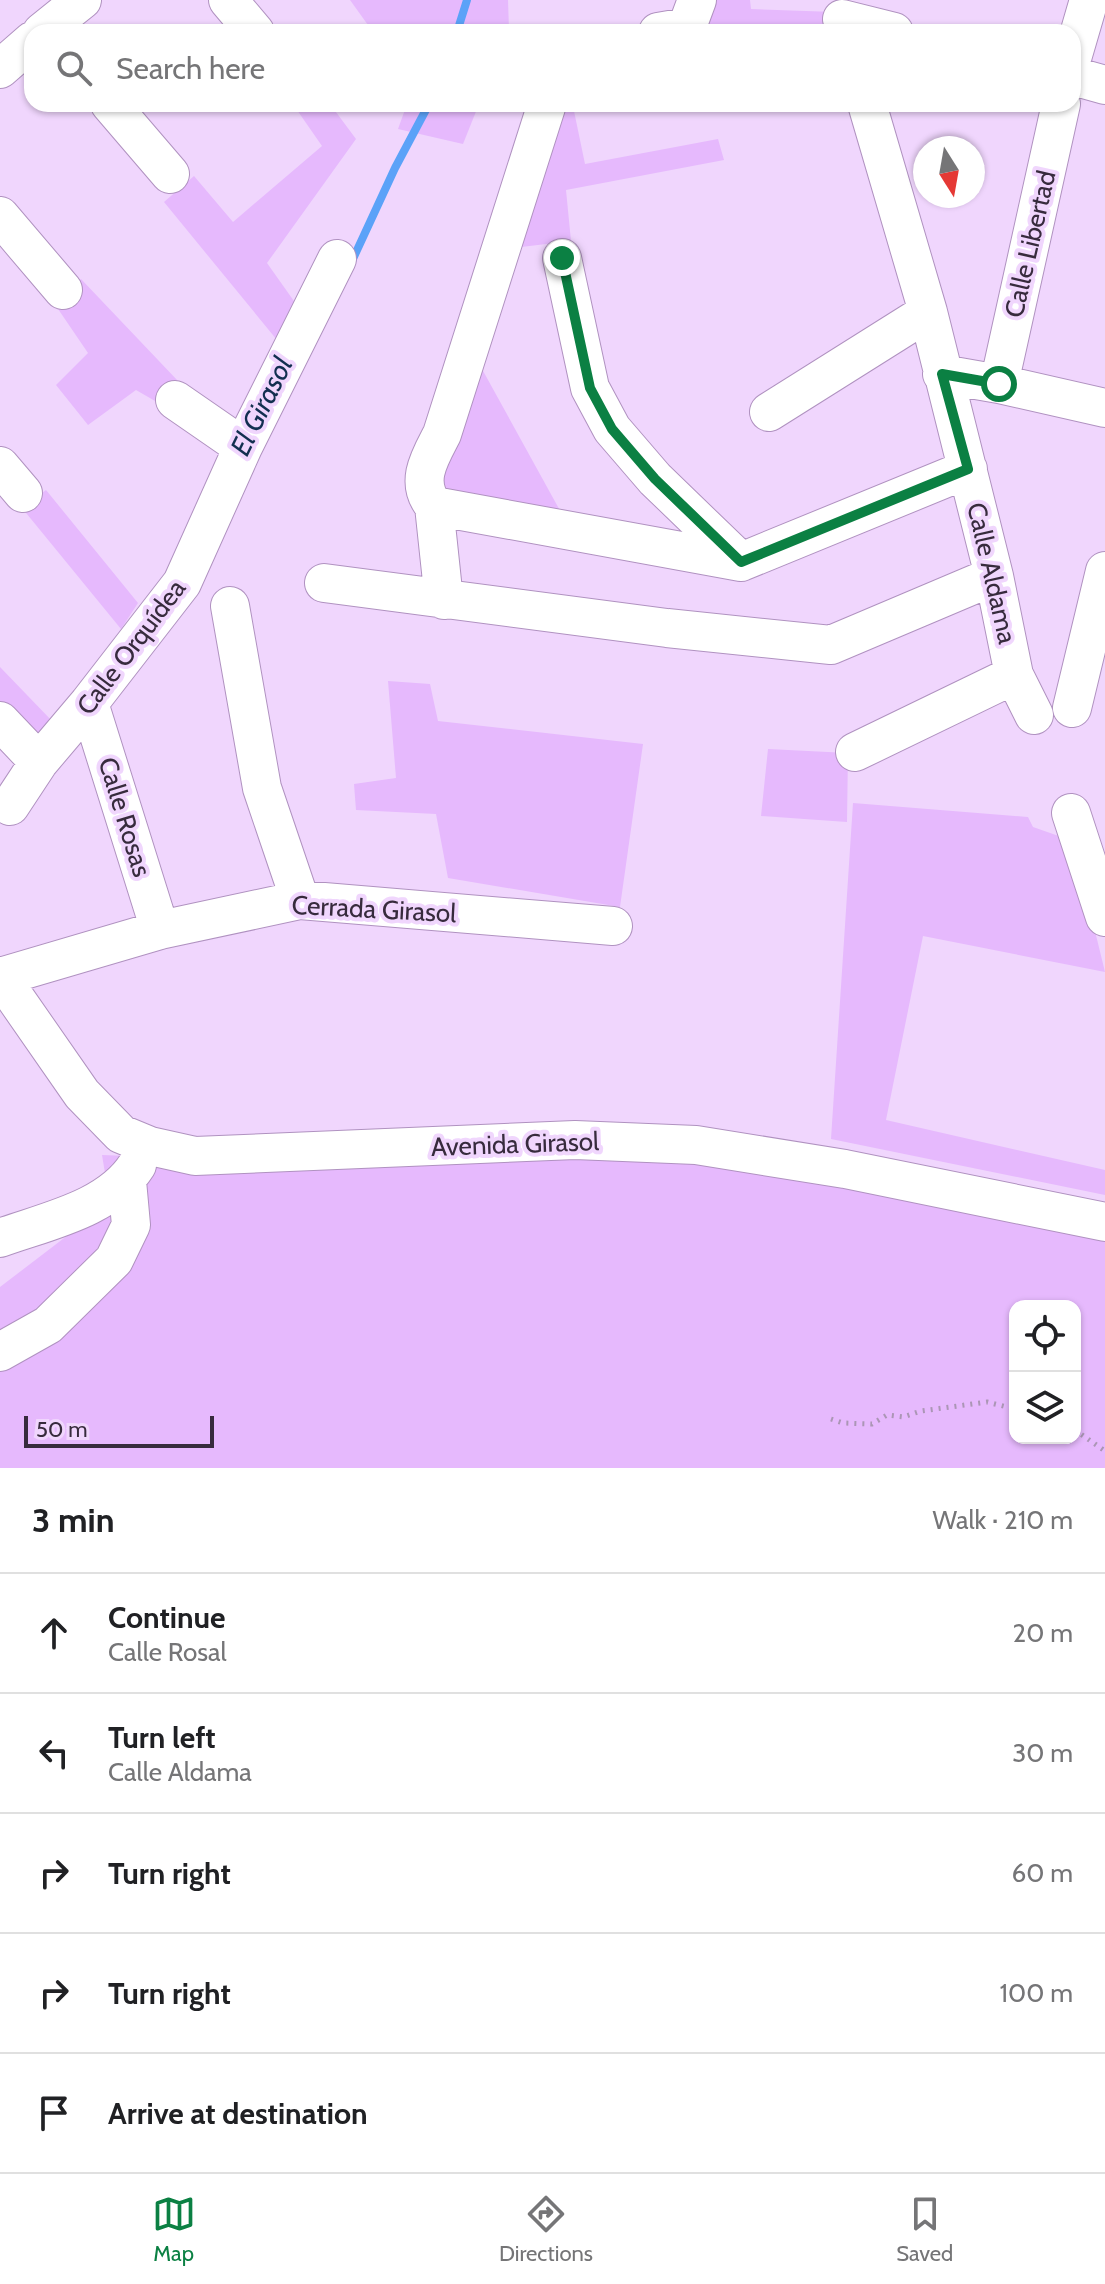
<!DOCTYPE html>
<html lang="en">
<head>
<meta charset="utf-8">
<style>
	:root { --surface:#fff; --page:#f6f6f6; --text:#202124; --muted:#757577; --line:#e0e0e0; --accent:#0b8043 }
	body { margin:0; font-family:Cabin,sans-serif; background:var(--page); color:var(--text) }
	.controls { position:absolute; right:24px; bottom:24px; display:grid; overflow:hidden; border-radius:16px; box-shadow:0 2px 6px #0004 }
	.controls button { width:72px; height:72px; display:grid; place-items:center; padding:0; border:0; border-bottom:2px solid var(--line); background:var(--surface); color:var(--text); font:40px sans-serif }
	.compass { position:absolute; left:913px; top:136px; width:72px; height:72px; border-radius:50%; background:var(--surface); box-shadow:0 2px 6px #0004; rotate:169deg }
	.scale { position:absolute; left:24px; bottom:20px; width:190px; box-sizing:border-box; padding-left:8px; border:4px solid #372b3d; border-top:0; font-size:22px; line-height:28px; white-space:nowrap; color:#372b3d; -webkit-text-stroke:6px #f0d6fd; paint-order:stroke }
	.stop { position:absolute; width:24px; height:24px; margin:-18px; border:6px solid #0b8043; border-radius:50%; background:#fff }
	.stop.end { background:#0b8043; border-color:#fff; box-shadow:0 2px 8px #0008 }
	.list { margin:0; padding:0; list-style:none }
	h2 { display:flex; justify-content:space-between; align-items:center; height:104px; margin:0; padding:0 32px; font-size:34px }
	h2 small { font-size:26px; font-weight:400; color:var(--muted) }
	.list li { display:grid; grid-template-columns:52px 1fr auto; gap:24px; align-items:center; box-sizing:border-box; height:120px; padding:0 32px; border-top:2px solid var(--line) }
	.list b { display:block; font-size:30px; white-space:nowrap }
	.list p { margin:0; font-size:26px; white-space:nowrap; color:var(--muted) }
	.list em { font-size:26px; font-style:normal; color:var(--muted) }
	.icon { flex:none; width:44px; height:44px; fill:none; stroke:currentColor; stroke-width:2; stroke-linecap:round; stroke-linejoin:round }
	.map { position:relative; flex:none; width:1105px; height:1468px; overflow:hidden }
	.search { position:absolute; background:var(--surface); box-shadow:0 2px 6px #0004; left:24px; right:24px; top:24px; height:88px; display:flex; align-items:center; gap:20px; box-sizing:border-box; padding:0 28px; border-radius:24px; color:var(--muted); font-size:30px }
	.sheet { height:704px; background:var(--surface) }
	nav { display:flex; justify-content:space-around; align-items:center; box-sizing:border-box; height:112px; border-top:2px solid var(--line); background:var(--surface); font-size:22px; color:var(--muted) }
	nav a { display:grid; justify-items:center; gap:4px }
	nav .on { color:var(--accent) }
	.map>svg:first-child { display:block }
</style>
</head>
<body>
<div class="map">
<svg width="1105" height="1468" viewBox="0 0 1105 1468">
	<rect width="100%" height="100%" fill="#f0d6fd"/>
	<path fill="#e6b9fd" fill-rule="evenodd" d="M350,0h158l1,30 -1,2h-135z
		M708,0h42l1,9 84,3 4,20h-139z
		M302,104h28l26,35 -89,124 34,48 -24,29 -113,-138 30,-26 39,46 89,-76 -25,-36z
		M407,104h72l-16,40 -65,-15z
		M560,104h50l-36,7 11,53 133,-25 6,21 -158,30 5,51 -58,7z
		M81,279l97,102 -16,24 -26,-15 -48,35 -32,-40 32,-32 -32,-47z
		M477,360l86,156 -127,-19z
		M46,490l92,113 -17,26 -99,-121z
		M0,667l54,56 -20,23 -34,-34z
		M388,681l42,3 8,37 205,23 -23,163 -172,-29 -12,-64 -80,-4 -2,-26 42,-6z
		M768,749l80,4 -1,69 -86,-6z
		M853,803l175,14 5,10 40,14 32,131 -182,-36 -37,184 219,50v25l-274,-56z
		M102,1155l136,5 470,-2 397,77v233h-1105v-181l110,-84zM1015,1306h60v132h-60z"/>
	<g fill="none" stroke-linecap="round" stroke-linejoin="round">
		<path stroke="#5ba2f8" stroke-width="8" d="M457,32l10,-32
			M352,261l43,-93 34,-64"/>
		<defs>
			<path id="minor" d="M228,0l27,32
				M842,19l52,13
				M42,32l40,-32
				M658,32l29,-5 10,-27
				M1073,55l16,-55
				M0,69l32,-28
				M1073,76l32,9
				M110,104l60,70
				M547,104l-105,330c-12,23 -28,48 -8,72l307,56 227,-93
				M867,104l61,208 66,264 20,99 20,40
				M0,216l63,74
				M562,258l28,130 22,41 43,50 86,83
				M942,374l57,10 106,24
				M999,384l62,-280
				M175,400l68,47
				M769,412l159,-100
				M0,466l23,27
				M434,506l10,94
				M324,583l343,45 164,17 163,-69
				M230,606l32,182 38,112
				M89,703l71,227
				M1072,708l33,-137
				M0,721l39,41
				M855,752l159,-77
				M10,806l29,-44 50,-59 93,-120 61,-136 94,-188
				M1071,813l34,104
				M0,976l82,118 39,40 29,12 45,10 380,-16 121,5 149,24 260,53
				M0,977l160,-47 140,-30 313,26
				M0,1238c47,-17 109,-29 137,-73
				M0,1352l48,-27 66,-65 17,-35 -4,-44"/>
		</defs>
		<use href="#minor" stroke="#b092c0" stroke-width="40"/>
		<path stroke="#ab96b5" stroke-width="5" stroke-dasharray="2 6" stroke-linecap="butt" d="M831,1419l12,4 29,1 15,-9 16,2 18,-6 66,-9 28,7
			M1075,1430l30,21"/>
		<use href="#minor" stroke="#fff" stroke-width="38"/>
	</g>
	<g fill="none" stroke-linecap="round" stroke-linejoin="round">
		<path stroke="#0b8043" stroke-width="10" d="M562,258l28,130 22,41 43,50 86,83 227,-93 -26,-95 57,10"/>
	</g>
	<g text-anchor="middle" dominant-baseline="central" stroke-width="8" stroke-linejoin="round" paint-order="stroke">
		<g font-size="26" fill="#372b3d" stroke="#f0d6fd">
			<text transform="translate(1030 244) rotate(-77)">Calle Libertad</text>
			<text transform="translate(992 573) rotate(77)">Calle Aldama</text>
			<text transform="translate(131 647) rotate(-53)">Calle Orquídea</text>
			<text transform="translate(125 817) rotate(73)">Calle Rosas</text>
			<text transform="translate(374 909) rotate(3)">Cerrada Girasol</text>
			<text transform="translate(515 1144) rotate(-2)">Avenida Girasol</text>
		</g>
		<g font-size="28" font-style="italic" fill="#122f50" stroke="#f0d6fd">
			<text transform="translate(261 406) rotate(-64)">El Girasol</text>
		</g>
	</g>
</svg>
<div class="controls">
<button><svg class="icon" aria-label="locate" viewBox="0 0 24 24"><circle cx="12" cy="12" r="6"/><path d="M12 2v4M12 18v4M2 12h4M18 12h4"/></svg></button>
<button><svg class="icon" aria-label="layers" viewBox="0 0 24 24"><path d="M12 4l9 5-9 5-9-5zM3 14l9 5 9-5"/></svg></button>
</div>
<svg class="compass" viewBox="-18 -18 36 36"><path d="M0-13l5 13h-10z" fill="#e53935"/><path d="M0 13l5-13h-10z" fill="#757577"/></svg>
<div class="scale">50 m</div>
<div class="stop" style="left:999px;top:384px"></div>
<div class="stop end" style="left:562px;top:258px"></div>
<div class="search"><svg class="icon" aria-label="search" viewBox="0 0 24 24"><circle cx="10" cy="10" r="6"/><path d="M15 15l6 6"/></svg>Search here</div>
</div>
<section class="sheet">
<h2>3 min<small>Walk · 210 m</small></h2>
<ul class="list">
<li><svg class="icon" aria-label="ahead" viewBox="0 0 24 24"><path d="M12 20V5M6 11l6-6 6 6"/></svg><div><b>Continue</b><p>Calle Rosal</p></div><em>20 m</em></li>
<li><svg class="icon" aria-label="left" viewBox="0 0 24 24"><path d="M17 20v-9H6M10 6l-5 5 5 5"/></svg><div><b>Turn left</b><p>Calle Aldama</p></div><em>30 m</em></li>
<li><svg class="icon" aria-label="right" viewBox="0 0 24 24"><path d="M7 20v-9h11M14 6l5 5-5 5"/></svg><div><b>Turn right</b></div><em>60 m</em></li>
<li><svg class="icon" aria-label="right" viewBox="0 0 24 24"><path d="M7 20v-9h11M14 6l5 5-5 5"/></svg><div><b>Turn right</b></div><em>100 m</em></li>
<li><svg class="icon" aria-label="arrive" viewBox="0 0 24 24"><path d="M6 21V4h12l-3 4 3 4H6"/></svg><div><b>Arrive at destination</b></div></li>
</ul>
</section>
<nav>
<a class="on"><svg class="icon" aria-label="map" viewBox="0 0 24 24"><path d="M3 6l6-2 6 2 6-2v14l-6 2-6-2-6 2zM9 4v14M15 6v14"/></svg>Map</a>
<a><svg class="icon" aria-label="directions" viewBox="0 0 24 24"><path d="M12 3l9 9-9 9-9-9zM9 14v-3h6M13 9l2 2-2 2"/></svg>Directions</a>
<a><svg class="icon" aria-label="saved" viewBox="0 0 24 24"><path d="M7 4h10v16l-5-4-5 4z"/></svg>Saved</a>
</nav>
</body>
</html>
